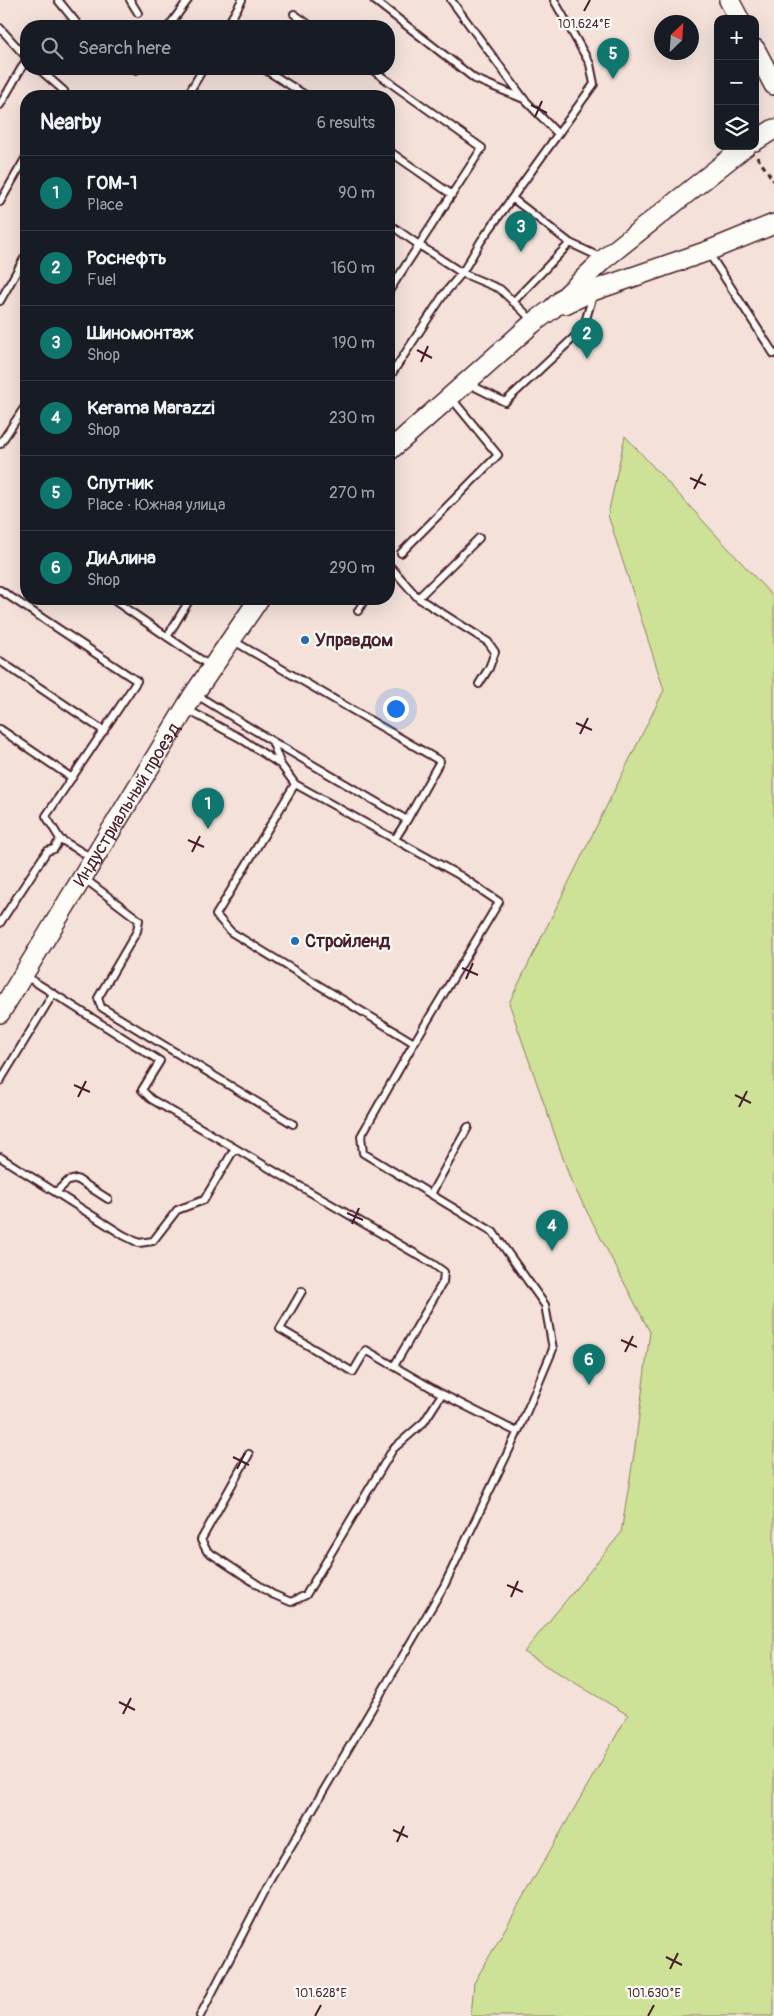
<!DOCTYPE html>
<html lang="en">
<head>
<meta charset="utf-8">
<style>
	:root { --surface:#171b24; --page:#242831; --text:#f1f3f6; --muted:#9ea1a6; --line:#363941; --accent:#0f766e }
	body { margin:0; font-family:Pangolin,sans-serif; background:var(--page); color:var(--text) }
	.controls { position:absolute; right:15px; top:15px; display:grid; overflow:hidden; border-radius:10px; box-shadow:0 5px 20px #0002 }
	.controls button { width:45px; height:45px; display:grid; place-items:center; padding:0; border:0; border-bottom:1px solid var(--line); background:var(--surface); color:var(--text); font:25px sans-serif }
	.compass { position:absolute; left:654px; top:15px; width:45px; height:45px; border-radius:50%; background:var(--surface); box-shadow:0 5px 20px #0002; rotate:25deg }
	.you { position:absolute; left:395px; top:708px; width:18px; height:18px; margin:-12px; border:4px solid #fff; border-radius:50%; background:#1a73e8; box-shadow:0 0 0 8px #1a73e833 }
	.badge { display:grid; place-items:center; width:32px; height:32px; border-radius:50%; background:var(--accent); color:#fff; font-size:16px; font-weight:700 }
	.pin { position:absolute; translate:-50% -41px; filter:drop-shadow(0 1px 2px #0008) }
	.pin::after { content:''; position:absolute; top:26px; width:18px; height:15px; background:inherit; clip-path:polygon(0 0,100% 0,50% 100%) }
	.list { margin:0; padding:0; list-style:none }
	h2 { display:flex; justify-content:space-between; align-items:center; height:65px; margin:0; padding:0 20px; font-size:21px }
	h2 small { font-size:16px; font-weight:400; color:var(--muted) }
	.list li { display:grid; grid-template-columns:32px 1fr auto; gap:15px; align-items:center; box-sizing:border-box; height:75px; padding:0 20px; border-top:1px solid var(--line) }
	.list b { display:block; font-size:19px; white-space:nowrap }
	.list p { margin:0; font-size:16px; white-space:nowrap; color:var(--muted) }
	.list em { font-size:16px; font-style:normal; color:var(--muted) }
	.icon { flex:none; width:28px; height:28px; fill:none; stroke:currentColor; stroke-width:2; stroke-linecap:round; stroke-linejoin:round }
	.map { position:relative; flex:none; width:774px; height:2016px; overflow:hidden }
	.search { position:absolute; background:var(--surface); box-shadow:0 5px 20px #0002; left:20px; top:20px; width:375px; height:55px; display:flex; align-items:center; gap:12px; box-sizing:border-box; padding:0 18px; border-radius:20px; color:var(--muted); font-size:19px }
	.panel { position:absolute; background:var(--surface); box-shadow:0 5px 20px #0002; left:20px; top:90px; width:375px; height:515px; border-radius:20px }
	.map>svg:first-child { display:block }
</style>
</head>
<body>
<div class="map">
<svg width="774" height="2016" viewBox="0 0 774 2016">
	<rect width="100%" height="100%" fill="#f3e1da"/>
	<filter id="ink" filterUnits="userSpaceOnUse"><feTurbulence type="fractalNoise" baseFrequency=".02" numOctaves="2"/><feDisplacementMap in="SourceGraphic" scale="10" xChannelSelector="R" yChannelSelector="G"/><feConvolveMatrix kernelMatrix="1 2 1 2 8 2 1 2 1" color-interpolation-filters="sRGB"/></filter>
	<g filter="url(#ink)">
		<path fill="#cde297" stroke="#8c8061" d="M625,436l149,162v1418h-303l3,-33 154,-268 -104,-63 97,-119 13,-79 16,-122 -79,-151 -62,-178 155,-313 -56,-175z"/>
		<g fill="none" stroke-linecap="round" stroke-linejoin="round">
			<defs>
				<path id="lane" d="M58,0l21,26
					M130,0l8,13
					M374,0l101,79 49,20
					M451,0l73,99 33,34
					M294,14l17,12
					M169,26l19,-26
					M227,26l15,-26
					M0,28l26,29
					M39,69l25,22 -3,5
					M264,69l43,27
					M371,69l111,79 -63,97 43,28 38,16 25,24 7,9
					M136,70l1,-1
					M187,96l16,-27
					M0,105l26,-45
					M389,151l62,43
					M512,198l58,45 32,15
					M0,202l26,-45
					M389,224l30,21 -30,46
					M708,252l66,102
					M0,301l26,-46
					M513,302l57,-59
					M389,378l55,-84 18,-21 19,-32 113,-157 -4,-20 -36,-64
					M469,384l36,18 78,-73 10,-34
					M0,444l26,-39
					M401,553l97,-98 -46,-56
					M389,565l29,33 70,44 7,10 -6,16 -10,16
					M0,590l137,91 -91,135 14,23 32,19
					M418,598l61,-60
					M112,599l98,67
					M358,611l7,-12
					M167,637l23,-38
					M232,640l208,121 -33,59
					M0,661l104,70
					M195,694l77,47 135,79 -12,19
					M186,709l54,29 41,27 14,19 -79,131 15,17 183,111
					M0,729l72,49
					M272,741l9,24
					M85,879l54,41 -2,11 -39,67 3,9 192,117
					M0,923l47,-72 7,-2 6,-10
					M24,975l136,86 -18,29 9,9 282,165 11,8 -1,10 -49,84
					M0,1081l53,-87
					M0,1157l123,78 16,8 14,-2 24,-31 27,-10 31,-52
					M56,1192l12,-11 9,-2 31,20
					M431,1194l37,-67
					M302,1291l-22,38 73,43 13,-22 76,44 75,38
					M249,1454l-48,86 6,11 65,43 19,8 15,-7 87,-146 31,-27 18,-28
					M200,2016l68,-131 176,-299 77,-161 32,-76 -8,-44 -52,-73 -130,-79 -2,-17 53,-93 85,-141 -40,-27 -164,-91"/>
				<g id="secondary">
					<path d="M729,0l10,19"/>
					<path d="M755,49l19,36"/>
					<path d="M755,141l19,-12"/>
					<path d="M565,304l30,-14 113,-39 66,-27"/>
					<path d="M389,451l144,-128 19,-14 52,-50 142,-113"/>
					<path id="s1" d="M0,1013l194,-319 65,-95"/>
				</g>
			</defs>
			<use href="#lane" stroke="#4a1f2b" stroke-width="10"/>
			<use href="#secondary" stroke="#4a1f2b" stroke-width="22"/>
			<path stroke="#4a1f2b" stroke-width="3" stroke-dasharray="5 4" stroke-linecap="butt" d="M757,157l17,24"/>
			<use href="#lane" stroke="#fdfcf7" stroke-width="6"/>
			<use href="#secondary" stroke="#fdfcf7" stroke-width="19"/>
		</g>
	</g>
	<path fill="none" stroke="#4a1f2b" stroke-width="2" d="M584,11l6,-11M531,105l16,8M535,117l7,-16M417,350l15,8M421,362l7,-16M690,478l16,7M694,489l8,-15M576,723l16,7M580,734l8,-16M188,840l16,7M192,852l8,-16M462,968l16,7M466,979l7,-16M74,1085l16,7M735,1095l16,8M78,1097l8,-16M739,1107l8,-16M347,1213l16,7M352,1224l7,-16M621,1340l16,7M625,1352l8,-16M233,1457l16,8M237,1469l8,-16M507,1585l16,7M511,1597l7,-16M119,1702l16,8M123,1714l8,-16M393,1830l15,7M397,1842l7,-16M666,1957l16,8M670,1969l8,-16M315,2016l6,-11M648,2016l6,-11"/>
	<g fill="#1f6fb2" stroke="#fdfcf7" stroke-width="2">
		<circle cx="305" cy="640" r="5"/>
		<circle cx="295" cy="941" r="5"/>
	</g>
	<g text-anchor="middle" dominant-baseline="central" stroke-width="4.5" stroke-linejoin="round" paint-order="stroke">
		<g font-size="18" font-weight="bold" fill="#4a1f2b" stroke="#fdfcf7" text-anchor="start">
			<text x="315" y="640">Управдом</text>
			<text x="305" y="941">Стройленд</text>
		</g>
		<g font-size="18" fill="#4a1f2b" stroke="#fdfcf7">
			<text stroke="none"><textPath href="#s1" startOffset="244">Индустриальный проезд</textPath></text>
		</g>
	</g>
	<g font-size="12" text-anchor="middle" fill="#4a1f2b" stroke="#fdfcf7" stroke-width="4.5" stroke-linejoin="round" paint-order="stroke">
		<text x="584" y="28">101.624°E</text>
		<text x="321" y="1997">101.628°E</text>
		<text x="654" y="1997">101.630°E</text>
	</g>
</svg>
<div class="controls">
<button>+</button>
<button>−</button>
<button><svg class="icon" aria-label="layers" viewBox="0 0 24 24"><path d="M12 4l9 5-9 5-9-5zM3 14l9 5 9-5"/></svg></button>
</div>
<svg class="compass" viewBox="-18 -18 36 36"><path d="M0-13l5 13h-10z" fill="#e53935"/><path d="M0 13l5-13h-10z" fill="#9ea1a6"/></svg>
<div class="you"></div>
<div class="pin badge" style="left:208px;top:829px">1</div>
<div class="pin badge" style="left:587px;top:359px">2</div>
<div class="pin badge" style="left:521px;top:252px">3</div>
<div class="pin badge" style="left:552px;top:1251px">4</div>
<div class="pin badge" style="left:613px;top:79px">5</div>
<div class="pin badge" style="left:589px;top:1385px">6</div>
<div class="search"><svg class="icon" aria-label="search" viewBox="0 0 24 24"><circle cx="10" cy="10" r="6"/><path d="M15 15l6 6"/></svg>Search here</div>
<section class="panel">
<h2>Nearby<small>6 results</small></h2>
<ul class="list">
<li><span class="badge">1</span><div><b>ГОМ-1</b><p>Place</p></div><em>90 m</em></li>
<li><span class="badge">2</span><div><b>Роснефть</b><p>Fuel</p></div><em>160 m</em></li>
<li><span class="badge">3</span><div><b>Шиномонтаж</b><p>Shop</p></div><em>190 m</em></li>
<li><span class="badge">4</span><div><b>Kerama Marazzi</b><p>Shop</p></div><em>230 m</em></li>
<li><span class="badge">5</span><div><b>Спутник</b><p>Place · Южная улица</p></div><em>270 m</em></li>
<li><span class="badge">6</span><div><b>ДиАлина</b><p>Shop</p></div><em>290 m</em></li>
</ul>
</section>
</div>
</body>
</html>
